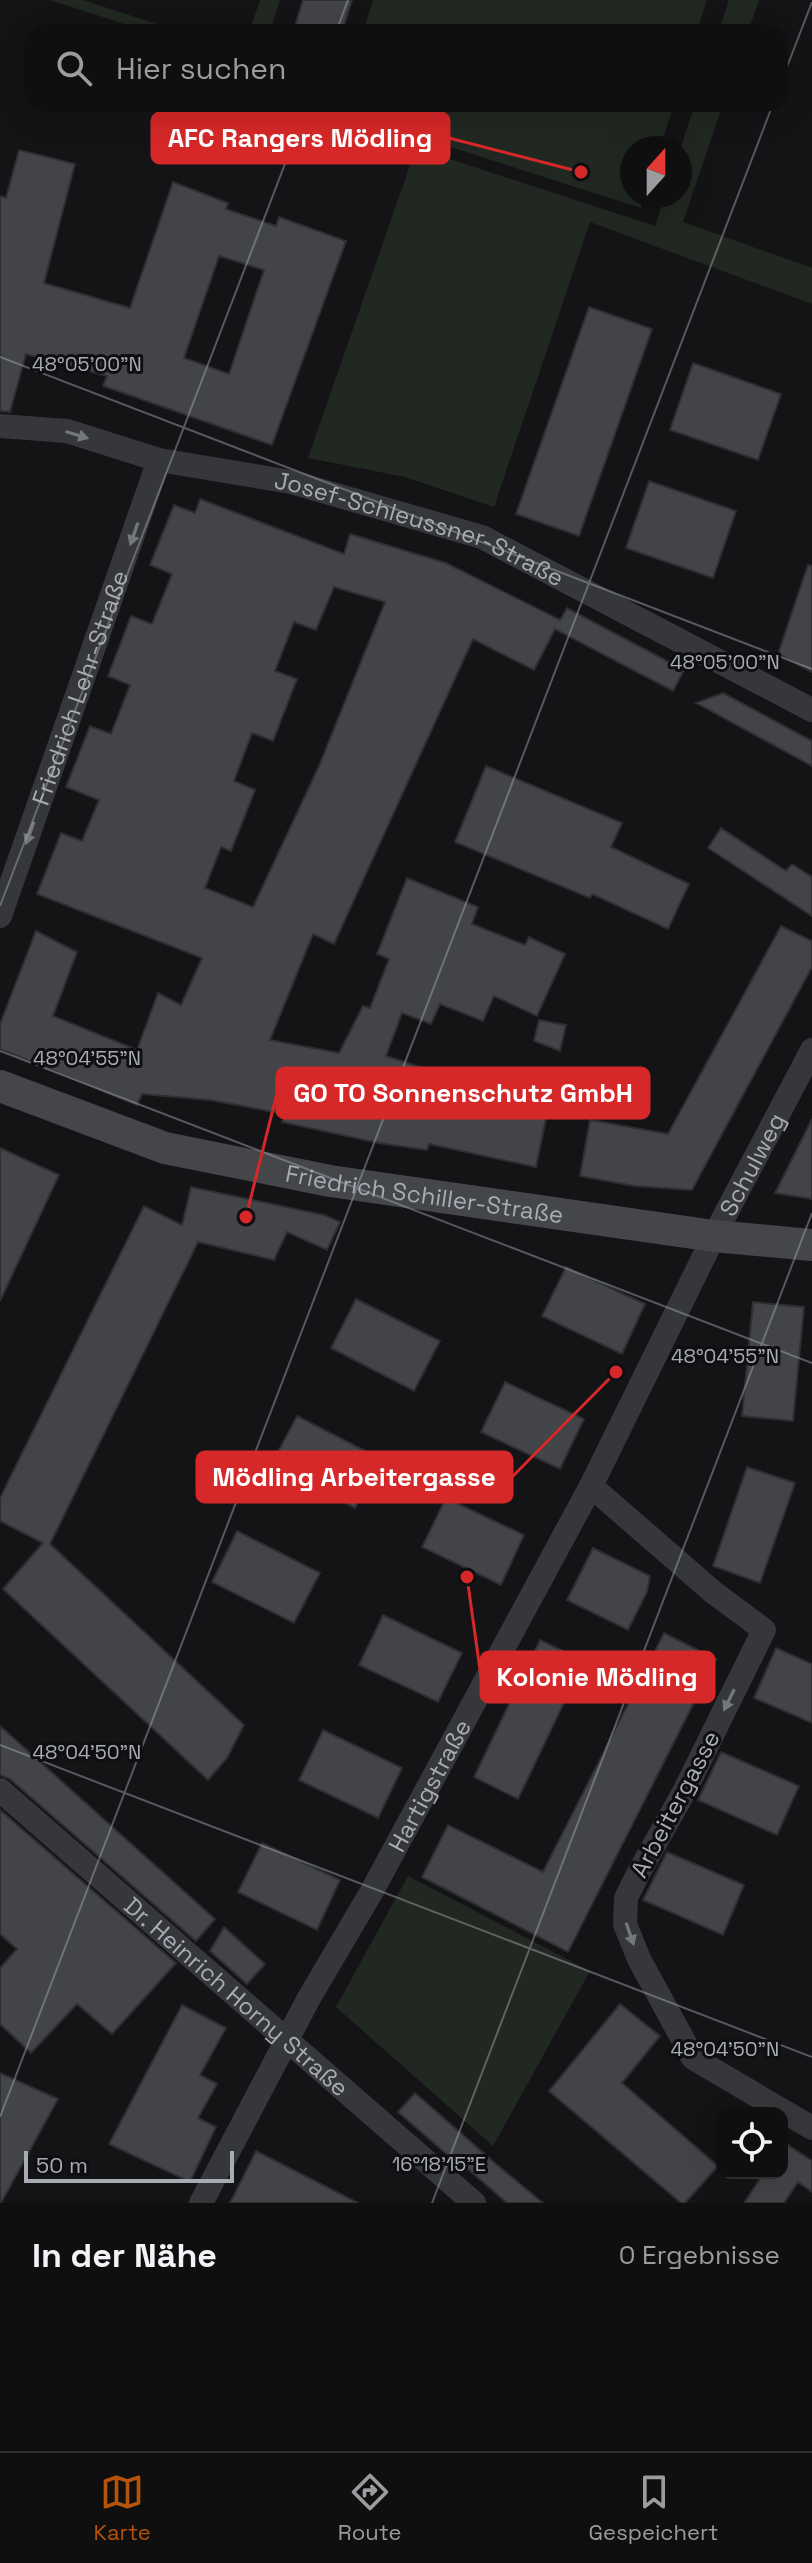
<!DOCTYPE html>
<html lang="de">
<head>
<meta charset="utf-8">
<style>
	:root { --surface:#0f0f10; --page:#1d1d1e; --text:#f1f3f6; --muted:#9b9c9f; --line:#2f2f30; --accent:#b45309 }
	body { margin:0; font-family:"Space Grotesk",sans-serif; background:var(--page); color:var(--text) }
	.controls { position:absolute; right:24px; bottom:24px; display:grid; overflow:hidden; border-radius:16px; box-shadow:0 8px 32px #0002 }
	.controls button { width:72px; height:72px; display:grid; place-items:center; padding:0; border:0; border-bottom:2px solid var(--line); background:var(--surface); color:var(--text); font:40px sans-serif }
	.compass { position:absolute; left:620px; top:136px; width:72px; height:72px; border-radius:50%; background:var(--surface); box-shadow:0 8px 32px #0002; rotate:21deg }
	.scale { position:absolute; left:24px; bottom:20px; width:210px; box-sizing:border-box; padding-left:8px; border:4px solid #a7acb4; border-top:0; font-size:22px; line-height:28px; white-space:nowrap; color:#a7acb4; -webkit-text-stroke:6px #0f0f11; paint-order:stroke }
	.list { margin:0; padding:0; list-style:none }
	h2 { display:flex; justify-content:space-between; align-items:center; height:104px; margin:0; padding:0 32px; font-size:34px }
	h2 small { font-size:26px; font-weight:400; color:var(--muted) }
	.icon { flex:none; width:44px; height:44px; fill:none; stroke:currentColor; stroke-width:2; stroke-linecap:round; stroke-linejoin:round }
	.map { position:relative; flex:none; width:812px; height:2203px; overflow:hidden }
	.search { position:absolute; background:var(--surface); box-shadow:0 8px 32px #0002; left:24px; right:24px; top:24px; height:88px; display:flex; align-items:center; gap:20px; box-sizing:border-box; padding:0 28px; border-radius:24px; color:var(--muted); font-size:30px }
	.sheet { height:248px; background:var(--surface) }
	nav { display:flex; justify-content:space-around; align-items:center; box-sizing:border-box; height:112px; border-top:2px solid var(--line); background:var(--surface); font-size:22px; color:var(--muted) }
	nav a { display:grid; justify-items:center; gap:4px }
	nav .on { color:var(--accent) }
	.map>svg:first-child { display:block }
</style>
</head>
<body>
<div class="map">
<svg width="812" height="2203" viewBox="0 0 812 2203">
	<rect width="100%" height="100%" fill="#141416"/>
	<path fill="#212821" d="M50,0h33l98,32h-32z
		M260,0h20l-10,32h-21z
		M373,0h334l-10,32h-334z
		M729,0h30l-11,32h-30z
		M340,104h334l-14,44h-28v48h12l-3,12 -303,-97z
		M695,104h28l-40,118 129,46v36l-222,-82 -96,285 -89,-30 -97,-19 108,-310 239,78 10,-30h15v-46z
		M408,1876l182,95 -97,175 -157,-139z"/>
	<path fill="#434448" stroke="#2e2f31" stroke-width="2" fill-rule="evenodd" d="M303,0h49l-10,32h-49z
		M19,150l56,14 -31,119 86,25 43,-126 55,21 -2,6 50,17 3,-9 67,24 -74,204 -169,-59 4,-10 -81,-22 -16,58 -10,-1v-215l6,2zM219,256l45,14 -35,104 -45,-16z
		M589,307l63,22 -73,207 -63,-22z
		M693,363l88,31 -23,66 -88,-30z
		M649,481l87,30 -23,67 -87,-30z
		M200,499l144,55 6,-20 96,29 114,57 7,-12 117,62 -11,21 -118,-62 -21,41 -61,-31 -139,305 -21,-10 -43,106 69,13 24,-47 7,2 19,-49 -12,-5 30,-76 71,29 -6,17 53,21 4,-8 36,17 -28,62 -43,-20 -11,25 -43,-17 -9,20 -29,-11 -16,43 99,32 4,-20 64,17 -17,82 -107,-23 -2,6 -48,-7 -97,-21 3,-8 -75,-14 -68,-6 -5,11 -137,-56v-25l36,-93 41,21 -24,64 84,34 21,-57 23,12 21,-47 -165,-64 24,-61 21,8 17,-41 -33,-13 24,-61 21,8 19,-49 -22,-9 23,-60 21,8 20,-50 -22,-9 24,-60 21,8zM334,587l51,15 -66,164 -66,141 -48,-19 16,-41 10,4 24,-61 -21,-9 18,-48 21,8 24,-62 -22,-8 19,-49 22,8z
		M808,565l4,1v106l-34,-18z
		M723,693l89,48v25l-116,-63z
		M486,766l136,57 -11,24 78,37 -21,45 -76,-35 -2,4 -135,-56z
		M721,828l65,43 6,-7 20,13v39l-104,-68z
		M781,926l31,15v26l-120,223 -58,-4 -54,-10 10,-56 78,14z
		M539,1020l27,5 -6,26 -26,-10z
		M812,1119v80l-37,-6z
		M0,1148l59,27 -59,126z
		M191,1187l133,28 16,7 -13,28 -40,-18 -13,28 -76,-18 -148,302 194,181 -17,33 -19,22 -205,-191 40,-46 -43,-22v-23l144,-292 38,19z
		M566,1267l79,37 -23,50 -80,-38z
		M356,1299l84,42 -26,50 -83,-43z
		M753,1302l51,5 -11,114 -51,-5z
		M505,1382l79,37 -24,50 -79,-37z
		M297,1416l84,43 -26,49 -84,-43z
		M747,1467l48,16 -35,100 -47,-17z
		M446,1498l78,37 -23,50 -79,-38z
		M237,1531l83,42 -26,50 -82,-41z
		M593,1548l57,28 -3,16 -19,38 -61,-30z
		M383,1615l79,38 -24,49 -79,-37z
		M664,1633l52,26 -148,293 -146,-75 26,-52 95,47z
		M540,1640l44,21 -66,138 -44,-22z
		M776,1648l36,16v59l-58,-25z
		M0,1726l215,193 -19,22 -186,-162 -10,-4z
		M323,1730l79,38 -24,50 -79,-38z
		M721,1752l78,34 -22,49 -79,-35z
		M0,1810l176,153 -64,71 -35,-30 -46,49 -31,-29v-56l17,-19 -17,-15z
		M262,1843l78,37 -23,50 -79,-38z
		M667,1852l77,33 -21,50 -80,-35z
		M224,1927l41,37 -18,20 -37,-33z
		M620,2004l40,32 -38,47 96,83 -33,37h-4l-132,-112z
		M182,2005l44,23 -26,47 17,9 -19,34 18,9 -26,55 -81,-38z
		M0,2073l58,26 -57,104h-1z
		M415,2093l81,71 47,39h-36l-39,-34 -2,2 -68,-59z
		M782,2141l30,20v31l-14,-10 -14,21h-40l20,-30h18z
		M256,2151l102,52h-128z"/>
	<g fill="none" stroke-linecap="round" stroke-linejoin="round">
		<g stroke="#36373a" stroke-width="24">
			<path id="s1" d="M0,426l67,5 92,29 132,22 191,55 330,173"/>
			<path id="s2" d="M0,916l159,-456"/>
			<path d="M591,1486l122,106 51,38 -79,160 -47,84 -12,24 -1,26 14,35 54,99 119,70"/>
			<path id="s3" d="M0,1790l474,413"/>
			<path id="s4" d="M201,2203l108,-205 63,-107 219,-405 123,-250 98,-186"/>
		</g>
		<path stroke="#44464a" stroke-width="32" id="s5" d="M0,1086l165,62 165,33 384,55 98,9"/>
	</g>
	<defs><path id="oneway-solid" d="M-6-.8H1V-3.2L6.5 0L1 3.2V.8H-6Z" transform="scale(2)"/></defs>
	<g fill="#74777d">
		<use href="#oneway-solid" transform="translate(77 435) rotate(17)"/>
		<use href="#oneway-solid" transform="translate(134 534) rotate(109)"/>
		<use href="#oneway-solid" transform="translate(30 833) rotate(110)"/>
		<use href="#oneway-solid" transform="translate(729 1700) rotate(116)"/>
		<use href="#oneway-solid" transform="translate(630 1934) rotate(71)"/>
	</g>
	<path fill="none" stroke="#a7acb4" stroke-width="2" stroke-opacity="0.45" d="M336,32l12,-32M780,85l32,-83M0,357l812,312M0,906l308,-802M0,1051l812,312M0,1745l812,312M0,2117l773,-2013M432,2203l380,-990"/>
	<g text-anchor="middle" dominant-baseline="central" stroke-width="6" stroke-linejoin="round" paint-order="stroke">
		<g font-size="24" fill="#a7acb4" stroke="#0f0f11">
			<text stroke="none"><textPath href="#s1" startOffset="434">Josef-Schleussner-Straße</textPath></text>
			<text stroke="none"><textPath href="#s2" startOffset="242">Friedrich Lehr-Straße</textPath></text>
			<text stroke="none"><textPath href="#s4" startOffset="1176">Schulweg</textPath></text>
			<text stroke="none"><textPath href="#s5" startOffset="440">Friedrich Schiller-Straße</textPath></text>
			<text stroke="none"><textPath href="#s4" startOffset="476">Hartigstraße</textPath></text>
			<text transform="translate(675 1804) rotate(-62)">Arbeitergasse</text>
			<text stroke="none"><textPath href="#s3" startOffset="314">Dr. Heinrich Horny Straße</textPath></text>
		</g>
	</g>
	<g font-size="20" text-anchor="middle" fill="#a7acb4" stroke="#0f0f11" stroke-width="6" stroke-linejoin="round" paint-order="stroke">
		<text x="87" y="371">48°05'00"N</text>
		<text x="725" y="669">48°05'00"N</text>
		<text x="87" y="1065">48°04'55"N</text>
		<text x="725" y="1363">48°04'55"N</text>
		<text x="87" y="1759">48°04'50"N</text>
		<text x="725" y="2056">48°04'50"N</text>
		<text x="439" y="2171">16°18'15"E</text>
	</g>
	<path fill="none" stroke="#d62828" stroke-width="3" d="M581 172L449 138M246 1217L277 1093M616 1372L512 1477M467 1577L481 1677"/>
	<g fill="#d62828" stroke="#0f0f11" stroke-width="3">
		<circle cx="581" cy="172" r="8"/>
		<circle cx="246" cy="1217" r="8"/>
		<circle cx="616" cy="1372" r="8"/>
		<circle cx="467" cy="1577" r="8"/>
	</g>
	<g fill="#d62828" stroke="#d62828" stroke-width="3">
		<rect x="152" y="113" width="297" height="50" rx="8"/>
		<rect x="277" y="1068" width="372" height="50" rx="8"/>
		<rect x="197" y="1452" width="315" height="50" rx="8"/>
		<rect x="481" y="1652" width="233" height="50" rx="8"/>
	</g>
	<g font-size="26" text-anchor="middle" font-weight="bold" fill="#fff">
		<text x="300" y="147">AFC Rangers Mödling</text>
		<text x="463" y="1102">GO TO Sonnenschutz GmbH</text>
		<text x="354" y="1486">Mödling Arbeitergasse</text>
		<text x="597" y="1686">Kolonie Mödling</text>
	</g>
</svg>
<div class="controls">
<button><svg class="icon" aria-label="locate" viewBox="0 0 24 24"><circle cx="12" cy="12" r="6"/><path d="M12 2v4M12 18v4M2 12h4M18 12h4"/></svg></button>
</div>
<svg class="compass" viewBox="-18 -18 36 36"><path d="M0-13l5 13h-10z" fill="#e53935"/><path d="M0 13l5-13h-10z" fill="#9b9c9f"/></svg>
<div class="scale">50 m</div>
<div class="search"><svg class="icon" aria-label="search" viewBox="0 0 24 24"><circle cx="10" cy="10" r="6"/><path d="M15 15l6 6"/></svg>Hier suchen</div>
</div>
<section class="sheet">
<h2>In der Nähe<small>0 Ergebnisse</small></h2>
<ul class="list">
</ul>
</section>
<nav>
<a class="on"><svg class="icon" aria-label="map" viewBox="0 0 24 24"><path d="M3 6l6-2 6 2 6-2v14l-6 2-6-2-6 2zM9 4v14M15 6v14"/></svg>Karte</a>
<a><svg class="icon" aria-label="directions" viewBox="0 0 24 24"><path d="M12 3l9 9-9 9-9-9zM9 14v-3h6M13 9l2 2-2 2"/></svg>Route</a>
<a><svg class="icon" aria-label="saved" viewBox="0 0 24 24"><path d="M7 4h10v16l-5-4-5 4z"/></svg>Gespeichert</a>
</nav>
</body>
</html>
